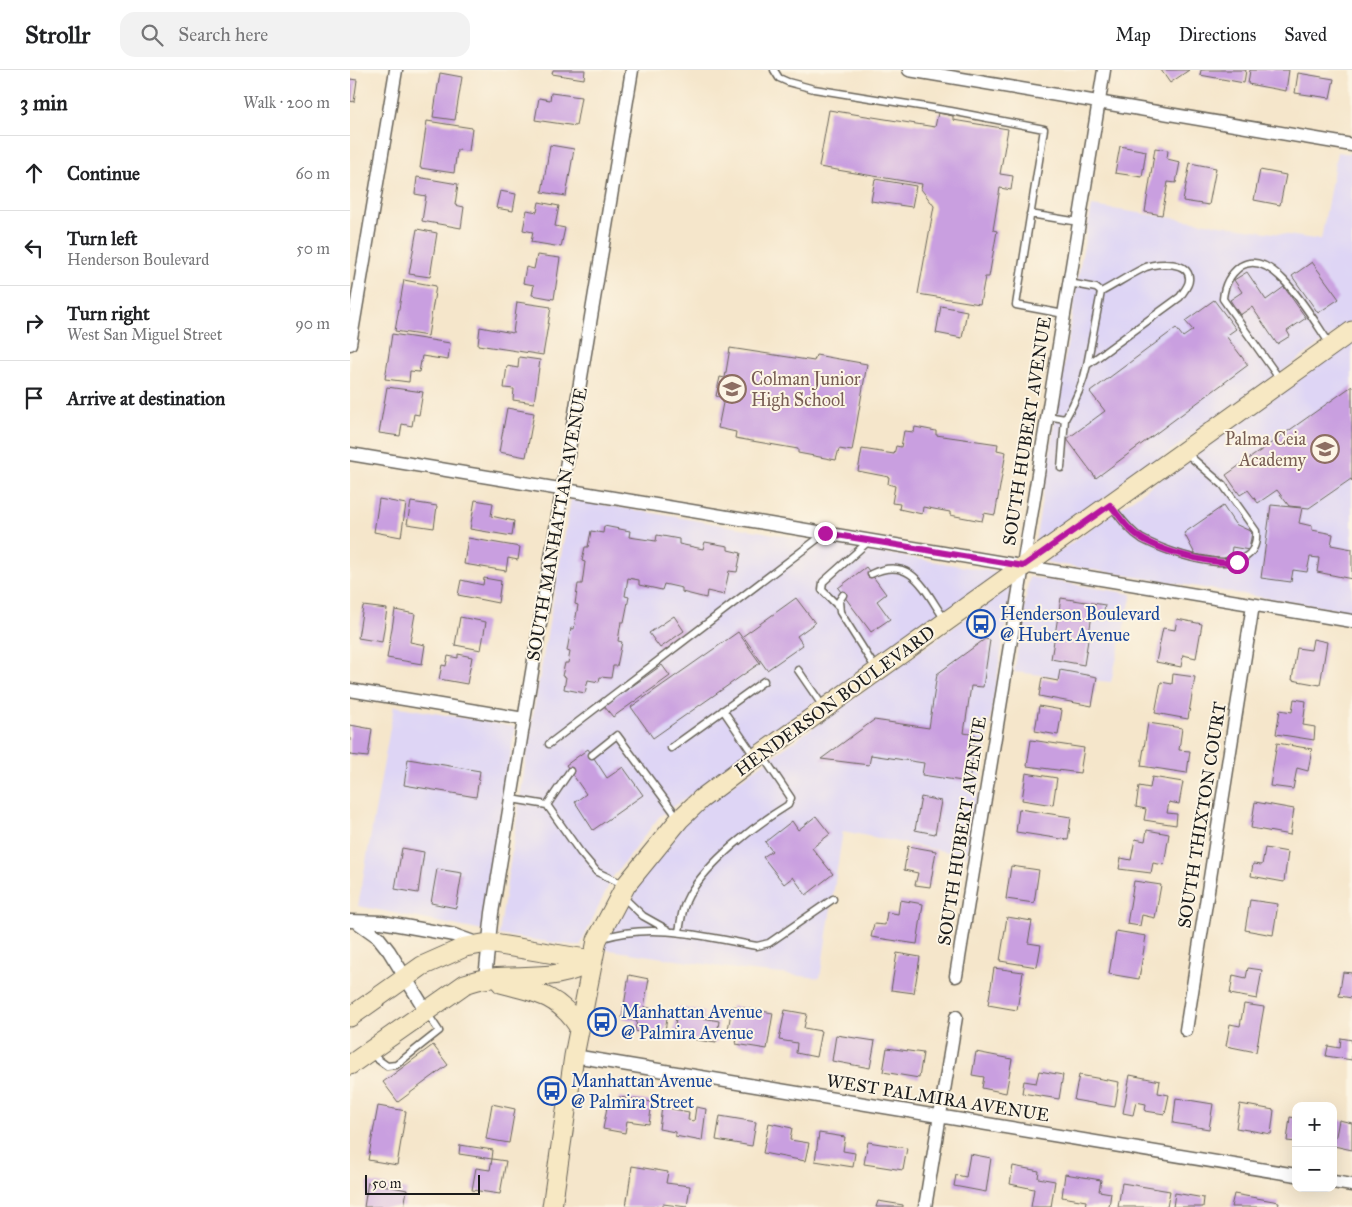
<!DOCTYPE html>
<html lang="en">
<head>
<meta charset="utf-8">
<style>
	:root { --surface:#fff; --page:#f2f2f2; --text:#202124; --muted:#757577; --line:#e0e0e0 }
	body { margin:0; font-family:"IM FELL Great Primer",serif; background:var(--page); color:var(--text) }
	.controls { position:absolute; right:15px; bottom:15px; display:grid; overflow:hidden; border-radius:10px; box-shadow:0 5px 20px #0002 }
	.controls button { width:45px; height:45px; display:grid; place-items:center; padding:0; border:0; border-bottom:1px solid var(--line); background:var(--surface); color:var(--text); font:25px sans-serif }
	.scale { position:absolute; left:15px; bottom:12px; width:115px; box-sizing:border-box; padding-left:5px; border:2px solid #1c1c1c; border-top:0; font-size:14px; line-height:18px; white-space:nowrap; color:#1c1c1c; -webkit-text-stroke:4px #fcf5e5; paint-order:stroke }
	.stop { position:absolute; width:15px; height:15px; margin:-11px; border:4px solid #b5179e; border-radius:50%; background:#fff }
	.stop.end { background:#b5179e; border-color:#fff; box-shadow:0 1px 5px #0008 }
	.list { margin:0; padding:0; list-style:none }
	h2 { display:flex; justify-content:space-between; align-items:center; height:65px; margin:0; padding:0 20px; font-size:21px }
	h2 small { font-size:16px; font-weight:400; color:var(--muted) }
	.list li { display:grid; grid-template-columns:32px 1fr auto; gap:15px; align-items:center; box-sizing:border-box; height:75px; padding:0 20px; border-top:1px solid var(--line) }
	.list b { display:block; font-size:19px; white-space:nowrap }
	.list p { margin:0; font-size:16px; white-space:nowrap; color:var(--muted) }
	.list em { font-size:16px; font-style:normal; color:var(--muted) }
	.icon { flex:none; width:28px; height:28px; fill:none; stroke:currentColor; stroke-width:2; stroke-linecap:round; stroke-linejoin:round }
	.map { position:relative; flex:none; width:1002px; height:1137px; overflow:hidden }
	header { display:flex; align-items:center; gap:30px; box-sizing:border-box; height:70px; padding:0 25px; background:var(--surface); border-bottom:1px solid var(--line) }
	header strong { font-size:24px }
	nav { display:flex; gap:28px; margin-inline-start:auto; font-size:18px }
	.search { width:350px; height:45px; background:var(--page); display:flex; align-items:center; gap:12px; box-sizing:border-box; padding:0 18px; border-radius:15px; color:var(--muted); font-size:19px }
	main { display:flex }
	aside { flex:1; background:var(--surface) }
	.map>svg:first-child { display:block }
</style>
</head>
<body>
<header>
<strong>Strollr</strong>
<div class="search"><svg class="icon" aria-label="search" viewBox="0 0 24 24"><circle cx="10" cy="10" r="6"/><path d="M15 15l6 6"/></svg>Search here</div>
<nav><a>Map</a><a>Directions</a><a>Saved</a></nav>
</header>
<main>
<aside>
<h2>3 min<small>Walk · 200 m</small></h2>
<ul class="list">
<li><svg class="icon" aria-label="ahead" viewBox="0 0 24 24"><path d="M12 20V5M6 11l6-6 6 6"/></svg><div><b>Continue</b></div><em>60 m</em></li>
<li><svg class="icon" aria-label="left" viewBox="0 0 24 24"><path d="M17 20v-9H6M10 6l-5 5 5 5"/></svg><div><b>Turn left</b><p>Henderson Boulevard</p></div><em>50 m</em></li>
<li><svg class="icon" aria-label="right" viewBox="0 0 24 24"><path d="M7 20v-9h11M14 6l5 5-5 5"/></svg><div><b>Turn right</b><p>West San Miguel Street</p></div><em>90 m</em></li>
<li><svg class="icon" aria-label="arrive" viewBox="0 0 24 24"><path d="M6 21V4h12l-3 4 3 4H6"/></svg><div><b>Arrive at destination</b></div></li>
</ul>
</aside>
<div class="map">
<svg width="1002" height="1137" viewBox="0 0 1002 1137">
	<rect width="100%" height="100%" fill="#fcf5e5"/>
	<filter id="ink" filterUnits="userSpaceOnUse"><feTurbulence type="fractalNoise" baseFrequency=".02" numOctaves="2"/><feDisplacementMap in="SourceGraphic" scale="10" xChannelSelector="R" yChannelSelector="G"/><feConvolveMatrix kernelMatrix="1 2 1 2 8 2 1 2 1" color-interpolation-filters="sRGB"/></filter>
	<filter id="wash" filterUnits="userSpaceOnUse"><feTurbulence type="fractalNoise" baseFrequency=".0096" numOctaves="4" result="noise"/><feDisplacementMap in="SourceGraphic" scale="20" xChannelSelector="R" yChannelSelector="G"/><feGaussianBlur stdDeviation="1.12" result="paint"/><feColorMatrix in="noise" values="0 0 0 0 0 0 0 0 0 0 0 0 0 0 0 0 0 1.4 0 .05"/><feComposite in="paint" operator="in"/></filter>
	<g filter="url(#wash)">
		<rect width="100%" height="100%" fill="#f5e6cb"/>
		<path fill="#ded5f5" d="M987,82l15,2v167l-318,228 47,-289 11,-54 229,34z
			M1002,272v270l-307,-50z
			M221,429l430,74 -342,244 -47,61 -32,68 -81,-11 33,-215z
			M679,507l103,17 -21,88 -97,-10z
			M662,516l-44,270 -125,-25 -23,147 -77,-8 -146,-22 71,-117z
			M44,636l121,21 -32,204 -125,-25z"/>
		<g id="blocks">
			<path fill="#c99fe0" d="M203,0h32l-1,9 -32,-5z
				M811,0h28l-19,13z
				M851,0h45l-2,13 -44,-8z
				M900,0h39l-3,21 -38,-7z
				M90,3l22,4 -7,43 -22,-3z
				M948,3l36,6 -4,19 -35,-5z
				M0,9l7,1 -3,22 -4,-1z
				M201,23l30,4 -5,29 -41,-6 4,-22 11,2z
				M479,40l106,17 3,-14 15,3v4l55,9 -8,45 13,2 -2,14 -11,-2 -7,42 4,1 -8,46h-4l-5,27 -62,-10 16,-88 -13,-17 1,-5 -103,-17z
				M77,51l45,7 -3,23 -12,-1 -3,23 -34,-5z
				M200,75l24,4 -8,47 -24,-4z
				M770,76l26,5 -4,26 -27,-4z
				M805,78l13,2 -1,9 13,3 -4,21 -8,-1 -6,33 -17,-3z
				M840,93l26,5 -7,37 -26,-4z
				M910,100l26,5 -6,30 -26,-5z
				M67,107l41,7 -3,21 9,2 -3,21 -39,-7 4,-25 -11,-2z
				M525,109l41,7 -4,21 -41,-6z
				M150,121l16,3 -3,17 -17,-3z
				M189,132l20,4 -4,20 10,2 -4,19 -30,-5 2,-10 -10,-2 4,-20 10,2z
				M67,159l20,4 -7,44 -21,-3z
				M187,185l23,3 -6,41 -22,-4 2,-10 -11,-2 3,-16 8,2z
				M962,192l27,37 -21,14 -26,-37z
				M897,202l19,28 18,-13 22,31 -19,13 3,5 -13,8 -25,-37 -12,8 -10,-15 12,-8 -8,-12z
				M54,210l32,6 -8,50 -33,-5z
				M864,230l22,29 -10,7 22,29 -152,113 -29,-39 38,-28 -15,-19 86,-64 7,9 10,-7 -8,-9z
				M167,232l34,5 -8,48 -65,-10 2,-18 33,6z
				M591,236l26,5 -5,27 -26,-5z
				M42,264l58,9 -2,17 -26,-4 -3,16 -9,-1 -1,11 -24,-3z
				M380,278l84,13 2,-6 51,9 -15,87 -13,-2 -3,11 -38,-7v-4l-63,-11 1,-6 -18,-4 6,-30 -8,-2 4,-19 5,1z
				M169,287l21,3 -6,43 -21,-3 1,-11 -10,-1 3,-22 11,2z
				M1002,316v95l-1,-2 -42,29 -20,-2 -12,-16 -19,13 -10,-13 -8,5 -14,-20z
				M37,317l36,5 -4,23 -5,-1 -2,12 -10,-2 -2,12 -21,-3z
				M157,338l27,5 -8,44 -27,-5z
				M565,357l21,4v4l62,9 -1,6 9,2 -11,63 -11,-2 -2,8 -32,-6v-3l-27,-5 -1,7 -23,-5 1,-5 -8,-1 3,-17 -7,-2 1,-7 -31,-6 4,-22 32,5 2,-8 5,1 3,-16 10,1z
				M29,429l27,5 -5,33 -27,-5z
				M125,430l18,3 -2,13 23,5 -2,15 -42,-7z
				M61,432l26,4 -3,22 -27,-4z
				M921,435l31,3 -3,15 13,3v4l21,4 -2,11 21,4v30l-35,-7 2,-14 -9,-1 -3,15 -14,-2 -2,12 -30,-4z
				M873,436l12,18 17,8 -3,18 -17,-3 -1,7 -8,5 -28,-5 -11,-21z
				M254,456l26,5 -1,6 27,4 1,-6 22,4v5l24,5 2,-7 23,4v4l13,3 -4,19 -8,-1 -5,24 -17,-4 -1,7 -24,-6v-4l-18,-4 -2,6 -23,-5v-5l-11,-2 -3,18 4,1 -5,25h-3l-3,19 4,1 -5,24h-4l-2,12 -11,-1 -1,5 -11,-2 -3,13 -21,-4 2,-12 -4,-1 3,-13h3l2,-11 -3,-1 4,-23 3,1 4,-24 -3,-1 3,-20h4l3,-22 -3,-1 3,-14h3l3,-16 12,2z
				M118,468l52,9 -2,13 -10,-2 -2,13 -42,-7z
				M516,497l20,27 -9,7 13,18 -19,13 -33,-44z
				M134,508l17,3 -3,22 -40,-8 3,-15 22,5z
				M446,528l19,25 -18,13 6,9 -36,25 -24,-34z
				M711,528l44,7 -2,12 -11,-2 -8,50 -33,-6z
				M13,536l24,3 -5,33 -24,-4z
				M45,540l20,4 -5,28 15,3 -3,19 -35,-6z
				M324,546l10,15 -24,17 -11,-15z
				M110,547l26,5 -5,28 -26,-5z
				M827,549l25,5 -6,34 -13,-3 -2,12 -25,-5 7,-34 12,2z
				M388,562l22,31 -107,75 -22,-31z
				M635,569l5,1 -7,47 -12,-1 -7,47 12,2 -7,47 -47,-7 2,-12 -53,-8 -2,10 -48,-6 53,-39 55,8 8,-54z
				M963,569l14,3 -7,43 -28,-5 5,-32 14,2z
				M108,584l14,3 -5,27 -28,-5 3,-14 4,1 2,-10 10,2z
				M312,595l8,11 -57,41 -9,-11z
				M710,600l37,7 -5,29 -53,-10 3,-18 16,3z
				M823,604l22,3 -7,42 -33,-6 6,-31 11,2z
				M944,629l12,2 -3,24 12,2 -1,13 -38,-6 4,-24 12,2z
				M689,636l23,4 -4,25 -23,-4z
				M798,653l34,5 -3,22 11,1 -3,22 -46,-7z
				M0,655l22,4 -4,28 -18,-2z
				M681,670l53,8 -4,25 -53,-7z
				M927,673l35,6 -4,22 -11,-3 -4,21 -23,-3z
				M238,679l19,29 16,-11 20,28 -50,35 -18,-28 11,-8 -20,-29z
				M58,689l72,12 -4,26 -72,-12z
				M676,703l31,5 -4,27 -31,-5z
				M802,707l31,5 -4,22 -10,-2 -2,11 10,1 -1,11 -32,-5 2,-11 -10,-2 3,-21 11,2z
				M571,727l20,4 -6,33 -20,-4z
				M905,732l39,7 -4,26 -39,-7z
				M669,739l52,8 -3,23 -52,-8z
				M466,746l14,18 -18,14 21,26 -27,21 -13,-18 -9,7 -21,-27 9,-6 -7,-9 27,-21 6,9z
				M797,760l22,4 -5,31 -11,-2 -2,10 -32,-4 2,-11 10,2 4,-21 10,2z
				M558,776l28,5 -6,36 -15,-2 3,-12 -14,-3z
				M52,778l22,4 -6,41 -23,-4z
				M915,778l23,4 -4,30 -33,-6 2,-12 9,1z
				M661,796l28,4 -5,33 -28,-4z
				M87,799l25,4 -6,35 -25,-5z
				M784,811l27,4 -6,33 -13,-3 -2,11 -13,-2z
				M550,830l23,4 -6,40 -46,-7 3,-13 11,1 2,-13 11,2z
				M900,830l28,4 -5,31 -28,-5z
				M657,847l25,4 -4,22 13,2 -4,22 -37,-6z
				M766,861l30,5 -7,43 -30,-5z
				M547,883l23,4 -6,36 -23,-3z
				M644,898l29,4 -6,38 -29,-5z
				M898,898l14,2 -5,29 -27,-5 3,-19 13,3z
				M993,902l9,1v25l-13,-2z
				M279,905l20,4 -5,28 24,5 -4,25 -29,-6 2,-10 -15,-3z
				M894,934l20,3 -8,45 -30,-6 4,-22 10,2z
				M382,936l41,7 -6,36 -31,-5 2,-12 -10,-2z
				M328,937l26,5 -1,6 16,3 -3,22 -43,-7z
				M435,940l22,4 -3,14 17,3 -5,26 -20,-4 1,-10 -18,-3z
				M486,965l39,6 -5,27 -38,-7z
				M991,968l11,2v20l-26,-4 2,-10 12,2z
				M83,975l15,20 -50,37 -15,-20z
				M537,978l36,5 -4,25 -36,-6z
				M626,982l36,7 -6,34 -24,-5 2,-11 -12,-2z
				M689,1001l24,4 -4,24 -37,-6 2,-12 12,2z
				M729,1005l40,7 -4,25 -41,-7z
				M780,1005l30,6 -2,12 11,2 -4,19 -20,-3 1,-7 -10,-2 -3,13 -10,-2z
				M269,1027l33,5 -3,22 -22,-3 -2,12 -22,-4 4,-22 11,1z
				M826,1028l37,6 -4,25 -36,-6z
				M142,1034l23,5 -6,34 -23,-4z
				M890,1034l34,6 -3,24 -35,-6z
				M28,1036l28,5 -9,54 -29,-5z
				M312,1037l27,5 -1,8 6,1 2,-14 10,2 -4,32 -27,-5v-4l-16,-3z
				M370,1046l36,6 -4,24 -36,-6z
				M940,1047l6,1v24l-9,-1z
				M989,1050l13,3v27l-18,-4z
				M419,1053l23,5 -2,12 19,3 -4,18 -42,-8z
				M469,1063l26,4 -2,14 12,2 -2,14 -38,-6z
				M518,1072l39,6 -4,22 -39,-6z
				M110,1075l33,5 -1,9 -33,-5z
				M620,1084l21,4 -5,34 -32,-6 2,-11 10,2z
				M142,1089l14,2 -6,33 -28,-4 4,-22 14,2z
				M282,1096l36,6 -2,11 24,3 -3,21 -24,-3v3h-37z
				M663,1096l26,5 -1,7 17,3 -4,26h-20l3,-18 -24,-5z
				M715,1104l36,6 -2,11 12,2 -2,14h-24l1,-6 -24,-4z
				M18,1112l39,8 -3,17h-40z
				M772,1113l48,8 -3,16h-49z
				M825,1123l29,5 -1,9h-30z
				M884,1124l45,8 -1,5h-47z
				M528,1131l25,4v2h-27z"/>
		</g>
	</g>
	<g filter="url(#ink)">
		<use href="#blocks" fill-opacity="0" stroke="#686359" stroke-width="1"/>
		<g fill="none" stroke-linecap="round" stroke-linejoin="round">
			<defs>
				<path id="lane" d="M424,0l5,8 9,4 26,7 137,22 93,18 -28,176 48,9
					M680,144l49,8
					M719,213l27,5 5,4
					M931,311l-58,-82c1,-14 7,-25 18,-33 33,-20 73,56 89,78
					M697,346l18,3 -4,49
					M715,349c10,-17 18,-34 22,-54l14,-73c15,-8 30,-18 45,-25 12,-5 45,-6 43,13 0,6 -6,12 -9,17l-93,68
					M761,436c9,11 18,25 31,33 26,14 119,48 114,-8l-33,-46 -38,-33
					M521,504c42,-20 54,18 75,47
					M493,525l-4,6 1,11 36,57
					M488,536l-16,-16 1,-8 46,-41
					M448,600l26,38
					M373,640l32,47
					M199,674l275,-210
					M321,678l93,-67
					M242,685l25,-20 62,84
					M162,729l35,6 33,47 17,20 28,13
					M197,735l23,-34
					M272,826l21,20 25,14
					M329,862c2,-12 3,-25 10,-37 20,-34 66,-70 99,-90l3,-7 -29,-43
					M253,868c50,-16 103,-1 154,8l12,-3 64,-44
					M19,983l18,13 9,-1 43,-34 -12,-18"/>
				<path id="street" d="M559,0l443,75
					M0,274l46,-274
					M0,384l1002,167
					M0,620l174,29
					M0,851l32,1 72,13 25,9
					M7,852l21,15 11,14 37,60
					M606,906l148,-906
					M135,908l7,-65 140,-843
					M836,960l67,-425
					M224,986l722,119
					M983,1112l19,3
					M575,1137l31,-190"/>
				<path id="secondary" d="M151,913c35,9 57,12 78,44
					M0,947l72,-51 43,-19 23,-4 104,17
					M0,995l115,-81c42,-16 88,4 127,-24
					M202,1137l22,-151 23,-116 29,-55 53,-65 22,-21 60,-45 591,-423"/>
			</defs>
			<use href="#lane" stroke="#686359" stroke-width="9"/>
			<use href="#street" stroke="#686359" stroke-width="15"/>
			<use href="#secondary" stroke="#686359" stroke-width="21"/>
			<use href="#lane" stroke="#fff" stroke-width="6"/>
			<use href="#street" stroke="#fff" stroke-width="12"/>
			<use href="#secondary" stroke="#f7e8c3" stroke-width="19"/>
		</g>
	</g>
	<g fill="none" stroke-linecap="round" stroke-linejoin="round" filter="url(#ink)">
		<path stroke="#b5179e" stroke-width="6" d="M475,463l198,33 87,-61c7,8 14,19 23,27 20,18 77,33 104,30"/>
	</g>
	<defs>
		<symbol id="school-ring" viewBox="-11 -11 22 22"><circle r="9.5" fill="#fcf5e5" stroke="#8d6e63" stroke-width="1.5"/><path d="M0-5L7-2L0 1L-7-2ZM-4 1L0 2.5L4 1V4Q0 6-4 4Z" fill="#8d6e63"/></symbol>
		<symbol id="bus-ring" viewBox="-11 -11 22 22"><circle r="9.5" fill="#fcf5e5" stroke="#1a4fb4" stroke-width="1.5"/><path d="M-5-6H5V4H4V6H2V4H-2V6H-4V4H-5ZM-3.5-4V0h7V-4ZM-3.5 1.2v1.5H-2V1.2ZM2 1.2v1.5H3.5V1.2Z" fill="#1a4fb4"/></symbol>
	</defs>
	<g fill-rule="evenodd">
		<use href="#school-ring" x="366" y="303" width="32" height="32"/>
		<use href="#school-ring" x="959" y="363" width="32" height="32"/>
		<use href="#bus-ring" x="615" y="538" width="32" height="32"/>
		<use href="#bus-ring" x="236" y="936" width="32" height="32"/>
		<use href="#bus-ring" x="186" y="1005" width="32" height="32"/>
	</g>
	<g text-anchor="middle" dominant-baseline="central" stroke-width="4" stroke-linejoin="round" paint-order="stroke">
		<g font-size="18" fill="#785e54" stroke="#fcf5e5" text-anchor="start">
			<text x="401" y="309">Colman Junior<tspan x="401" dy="21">High School</tspan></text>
			<text x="956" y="369" text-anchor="end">Palma Ceia<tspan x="956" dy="21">Academy</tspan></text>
		</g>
		<g font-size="18" fill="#1c1c1c" stroke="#fcf5e5">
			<text transform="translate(677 361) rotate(-81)">SOUTH HUBERT AVENUE</text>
			<text transform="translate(207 454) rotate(-80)">SOUTH MANHATTAN AVENUE</text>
			<text transform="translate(485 631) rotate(-36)">HENDERSON BOULEVARD</text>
			<text transform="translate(852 745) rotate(-81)">SOUTH THIXTON COURT</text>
			<text transform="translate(612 761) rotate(-81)">SOUTH HUBERT AVENUE</text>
			<text transform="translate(588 1028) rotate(9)">WEST PALMIRA AVENUE</text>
		</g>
		<g font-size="18" fill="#164399" stroke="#fcf5e5" text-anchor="start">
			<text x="650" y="544">Henderson Boulevard<tspan x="650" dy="21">@ Hubert Avenue</tspan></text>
			<text x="271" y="942">Manhattan Avenue<tspan x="271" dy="21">@ Palmira Avenue</tspan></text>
			<text x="221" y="1011">Manhattan Avenue<tspan x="221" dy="21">@ Palmira Street</tspan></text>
		</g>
	</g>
</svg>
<div class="controls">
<button>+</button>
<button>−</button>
</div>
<div class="scale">50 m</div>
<div class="stop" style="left:887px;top:492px"></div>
<div class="stop end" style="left:475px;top:463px"></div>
</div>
</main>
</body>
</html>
